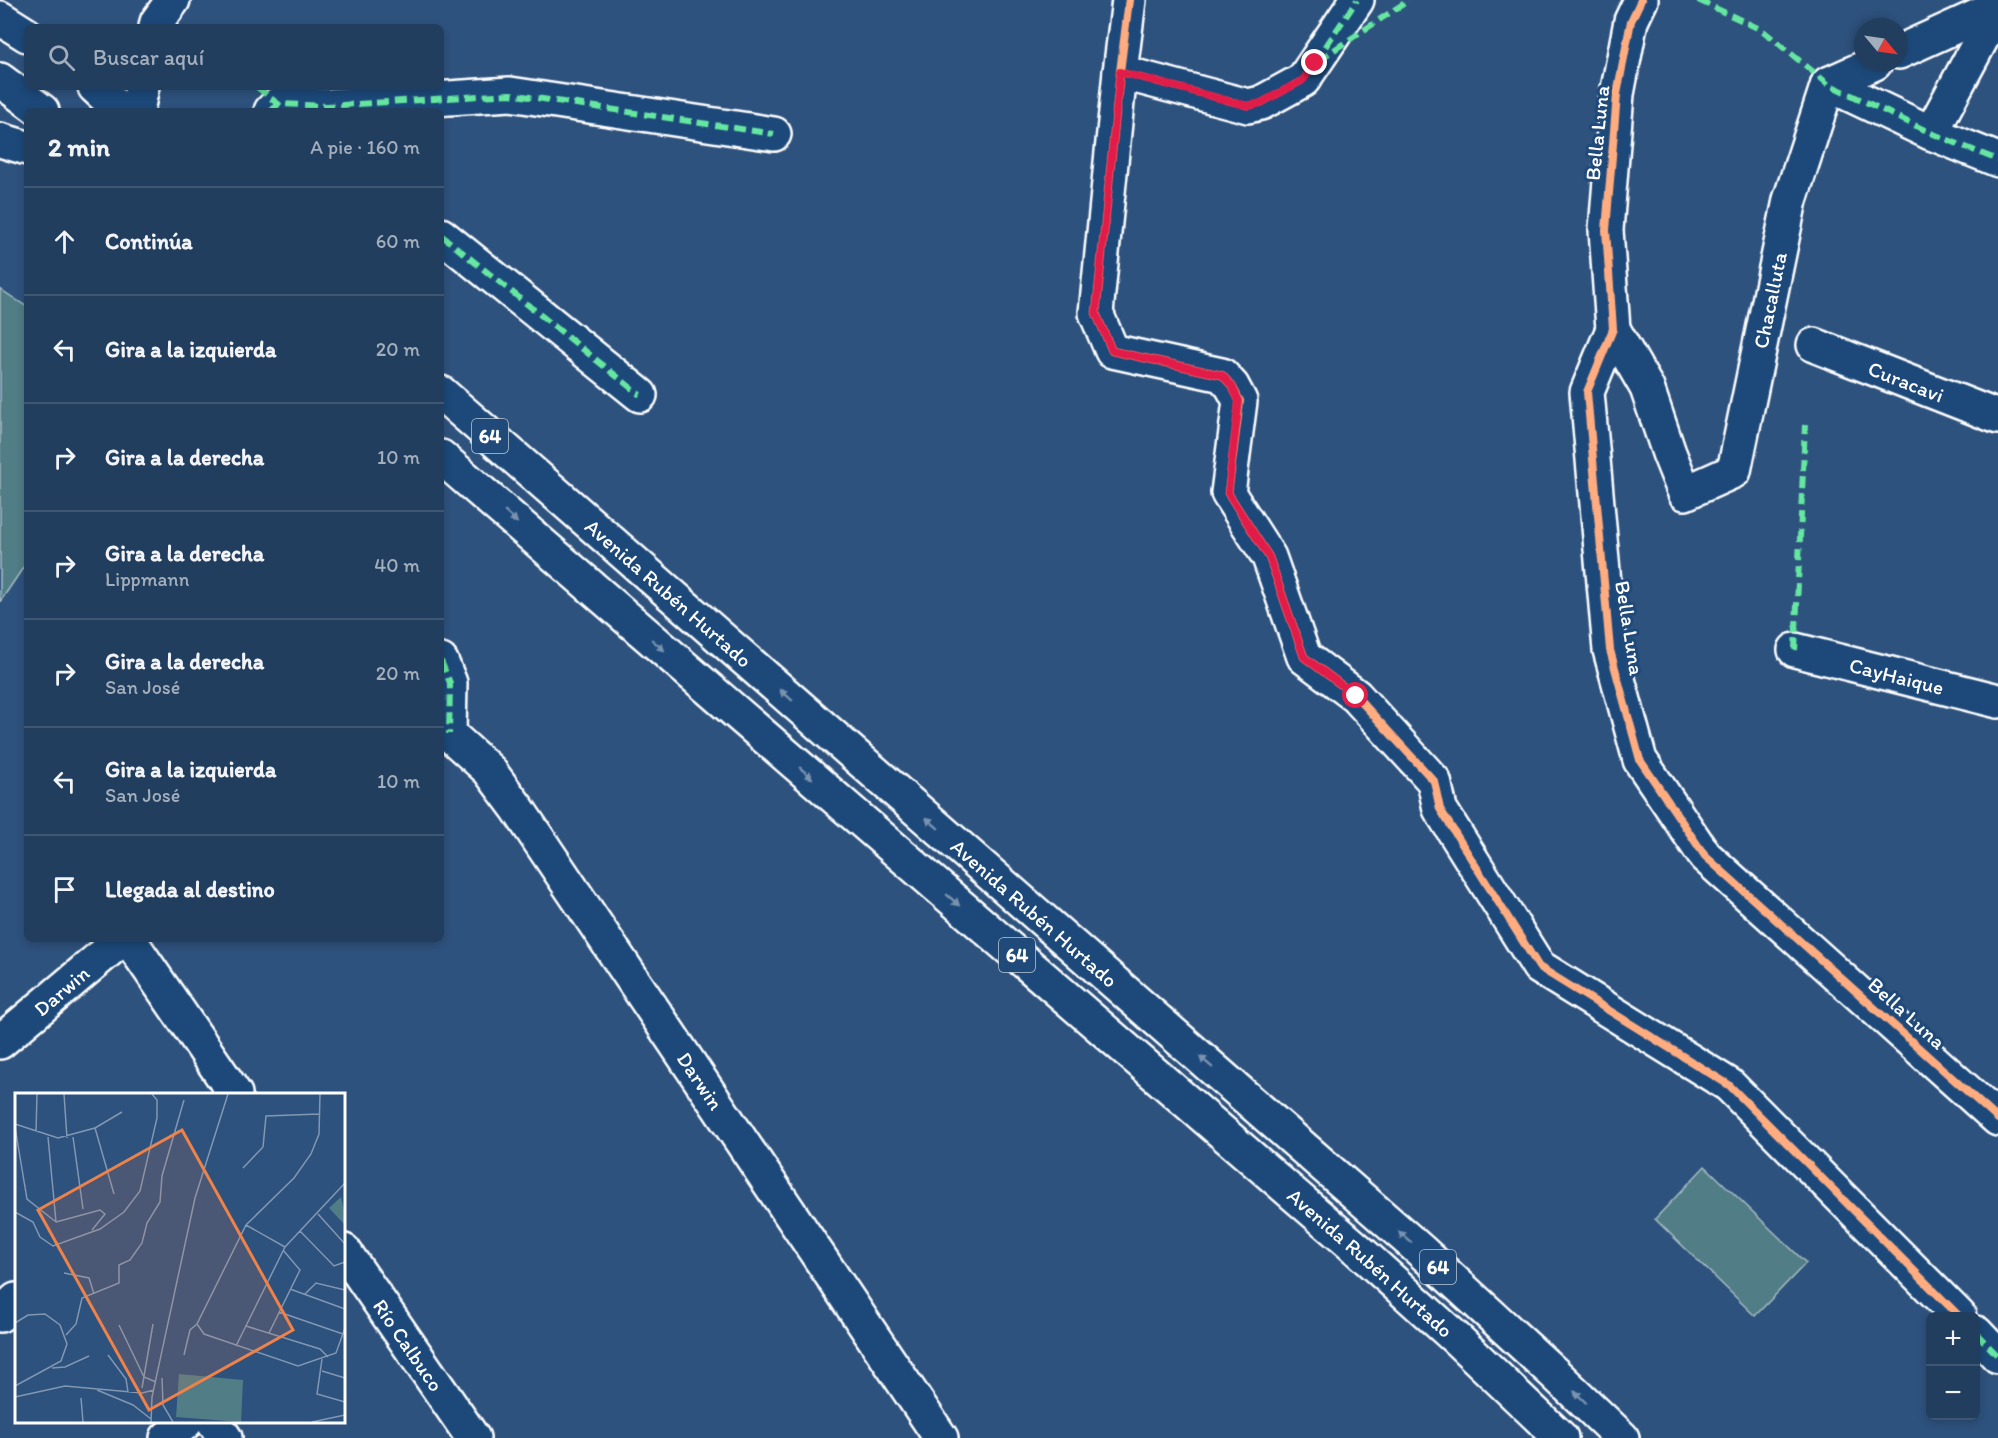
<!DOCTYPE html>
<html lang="es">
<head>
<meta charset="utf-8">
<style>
	:root { --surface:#223e5e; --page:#2a4564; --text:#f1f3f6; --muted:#a2aebc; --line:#3f5773 }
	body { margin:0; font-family:Itim,sans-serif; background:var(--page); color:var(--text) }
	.controls { position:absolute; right:18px; bottom:18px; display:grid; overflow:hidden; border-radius:9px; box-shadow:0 3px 9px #0003 }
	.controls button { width:54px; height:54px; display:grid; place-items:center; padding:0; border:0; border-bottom:2px solid var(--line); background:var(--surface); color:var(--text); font:30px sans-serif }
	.compass { position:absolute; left:1854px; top:18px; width:54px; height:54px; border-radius:50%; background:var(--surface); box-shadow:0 3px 9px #0003; rotate:119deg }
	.stop { position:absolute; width:18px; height:18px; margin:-14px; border:4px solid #e11d48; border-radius:50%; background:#fff }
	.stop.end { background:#e11d48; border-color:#fff; box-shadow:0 2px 6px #0008 }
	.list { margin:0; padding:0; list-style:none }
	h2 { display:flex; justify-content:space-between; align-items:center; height:78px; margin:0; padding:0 24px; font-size:26px }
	h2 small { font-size:20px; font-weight:400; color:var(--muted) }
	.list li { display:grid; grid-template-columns:39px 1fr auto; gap:18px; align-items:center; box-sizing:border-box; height:108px; padding:0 24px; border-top:2px solid var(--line) }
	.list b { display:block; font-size:22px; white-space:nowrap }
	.list p { margin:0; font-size:20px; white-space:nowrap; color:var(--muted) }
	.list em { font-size:20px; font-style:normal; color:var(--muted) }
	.icon { flex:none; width:33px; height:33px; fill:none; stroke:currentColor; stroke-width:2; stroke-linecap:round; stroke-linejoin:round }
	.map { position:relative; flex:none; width:1998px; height:1438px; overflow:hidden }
	.search { position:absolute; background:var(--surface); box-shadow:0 3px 9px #0003; left:24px; top:24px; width:420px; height:66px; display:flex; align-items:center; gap:15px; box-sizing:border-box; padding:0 21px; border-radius:9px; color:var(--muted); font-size:22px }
	.panel { position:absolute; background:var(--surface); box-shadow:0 3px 9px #0003; left:24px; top:108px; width:420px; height:834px; border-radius:9px }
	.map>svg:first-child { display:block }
</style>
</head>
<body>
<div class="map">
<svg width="1998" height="1438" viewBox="0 0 1998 1438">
	<rect width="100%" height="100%" fill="#2e527e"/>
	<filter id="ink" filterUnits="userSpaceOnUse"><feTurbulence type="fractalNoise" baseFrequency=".0167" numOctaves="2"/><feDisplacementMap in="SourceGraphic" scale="12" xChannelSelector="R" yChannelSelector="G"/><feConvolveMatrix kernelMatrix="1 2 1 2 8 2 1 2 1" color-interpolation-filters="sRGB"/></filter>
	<g filter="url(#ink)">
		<path fill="#517d86" stroke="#a8bec2" stroke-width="1.5" d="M0,289l27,18v255l-27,40z
			M1705,1166l101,97 -51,53 -100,-97z"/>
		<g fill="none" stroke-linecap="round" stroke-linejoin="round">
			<defs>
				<g id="minor">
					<path d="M1129,0l-9,72 -24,241 16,38 110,24 10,11 8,15 -12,92 41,64 35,100 52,39 78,85 6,28 99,158 190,118 230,231"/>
					<path d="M1641,0l-10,21 -14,73 -11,136 7,99 -26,63 23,258 30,110 65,96 293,263"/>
					<path d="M1899,52l99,-45"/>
					<path d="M1120,72l128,34 13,-3 42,-23 54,-80"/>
					<path d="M1828,84l103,49 67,27"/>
					<path d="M1828,84l47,-21"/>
					<path d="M271,111l7,-7 49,2 183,-12 264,40"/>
					<path d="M1931,133l67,-125"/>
					<path d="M441,235l199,160"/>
					<path id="s1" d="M1613,329l34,59 22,65 16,40 49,-22 56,-271 38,-116"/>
					<path id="s2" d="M1814,345l184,72"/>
					<path id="s3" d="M1795,650l203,51"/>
					<path d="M441,661l9,22 -1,51"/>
					<path id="s4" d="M441,732l8,2 40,36 29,39 423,629"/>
					<path d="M129,939l106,155"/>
					<path id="s5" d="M0,1042l122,-103"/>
					<path id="s6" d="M344,1251l129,187"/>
					<path d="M0,1315l16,-15"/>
					<path d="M1976,1333l22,23"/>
					<path d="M214,1422l11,16"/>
					<path d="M167,1438l19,-16"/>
				</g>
				<path id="tertiary" d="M156,27l1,-5 16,-22
					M137,111l5,-24"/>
				<g id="trunk">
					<path d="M0,18l27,17"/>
					<path d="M0,80l42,31"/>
					<path d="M95,87l26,24"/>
					<path d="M0,140l27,8"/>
					<path id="s7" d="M441,393l979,857 134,123 68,65"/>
					<path id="s8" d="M441,457l915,791 104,94 101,96"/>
				</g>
			</defs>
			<use href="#minor" stroke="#fff" stroke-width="38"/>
			<use href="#tertiary" stroke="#fff" stroke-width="38"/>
			<use href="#trunk" stroke="#fff" stroke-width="38"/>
			<use href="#minor" stroke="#1f4a7a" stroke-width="33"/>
			<use href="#tertiary" stroke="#1f4a7a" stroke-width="33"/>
			<use href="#trunk" stroke="#1f4a7a" stroke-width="33"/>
			<path stroke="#66e7a1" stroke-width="6" stroke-dasharray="12 6" stroke-linecap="butt" d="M1698,0l64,30 66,54 103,49 67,27
				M1319,60l90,-60
				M1120,72l128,34 13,-3 42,-23 54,-80
				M257,87l26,21
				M271,111l7,-7 49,2 183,-12 264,40
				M441,235l199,160
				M1795,650l10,-225
				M441,661l9,22 -1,51
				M1976,1333l22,23"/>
			<defs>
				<path id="cycleway" d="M1129,0l-9,72 -24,241 16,38 110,24 10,11 8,15 -12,92 41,64 35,100 52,39 78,85 6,28 99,158 190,118 230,231
					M1641,0l-10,21 -14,73 -11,136 7,99 -26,63 23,258 30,110 65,96 293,263"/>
			</defs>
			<use href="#cycleway" stroke="#1f4a7a" stroke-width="11"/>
			<use href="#cycleway" stroke="#ffac80" stroke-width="8"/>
		</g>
		<defs><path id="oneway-solid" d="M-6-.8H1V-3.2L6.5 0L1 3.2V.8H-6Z" transform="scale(1.5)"/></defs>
		<g fill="#7992af">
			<use href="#oneway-solid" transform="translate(511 517) rotate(41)"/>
			<use href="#oneway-solid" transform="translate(658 645) rotate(41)"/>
			<use href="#oneway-solid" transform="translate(786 695) rotate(-139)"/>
			<use href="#oneway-solid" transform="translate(806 773) rotate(41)"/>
			<use href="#oneway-solid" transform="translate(932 823) rotate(-139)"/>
			<use href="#oneway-solid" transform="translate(953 900) rotate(41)"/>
			<use href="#oneway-solid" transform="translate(1206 1062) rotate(-139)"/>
			<use href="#oneway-solid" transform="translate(1405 1237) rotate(-139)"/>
			<use href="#oneway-solid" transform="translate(1580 1397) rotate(-136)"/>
		</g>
	</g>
	<g fill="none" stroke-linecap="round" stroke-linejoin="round" filter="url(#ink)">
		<path stroke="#e11d48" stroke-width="8" d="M1315,63l-12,17 -42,23 -13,3 -128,-34 -24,241 16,38 110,24 10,11 7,15 -11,92 41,64 35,100 52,39"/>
	</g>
	<g text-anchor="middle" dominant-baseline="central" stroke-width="6" stroke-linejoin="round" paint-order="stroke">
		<g fill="#1f4a7a" stroke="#bcc9d7" stroke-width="1.5">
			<rect x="472" y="419" width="36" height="34" rx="4.5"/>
			<rect x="999" y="938" width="36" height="34" rx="4.5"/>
			<rect x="1420" y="1250" width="36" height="34" rx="4.5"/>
		</g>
		<g font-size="20" font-weight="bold" fill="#fff">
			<text x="490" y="436">64</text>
			<text x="1017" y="955">64</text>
			<text x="1438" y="1267">64</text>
		</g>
		<g font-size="21" fill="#fff" stroke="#1f4a7a">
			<text transform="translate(1597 133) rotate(-84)">Bella Luna</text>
			<text stroke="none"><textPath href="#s1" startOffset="408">Chacalluta</textPath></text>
			<text stroke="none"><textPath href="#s2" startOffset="99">Curacavi</textPath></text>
			<text stroke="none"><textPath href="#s7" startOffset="303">Avenida Rubén Hurtado</textPath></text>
			<text transform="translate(1630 628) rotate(81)">Bella Luna</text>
			<text stroke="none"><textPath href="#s3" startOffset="105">CayHaique</textPath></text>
			<text stroke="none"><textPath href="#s7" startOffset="789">Avenida Rubén Hurtado</textPath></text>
			<text stroke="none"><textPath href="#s5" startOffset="80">Darwin</textPath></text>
			<text transform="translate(1907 1013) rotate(42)">Bella Luna</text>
			<text stroke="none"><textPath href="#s4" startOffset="438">Darwin</textPath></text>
			<text stroke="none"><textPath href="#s8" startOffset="1230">Avenida Rubén Hurtado</textPath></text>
			<text stroke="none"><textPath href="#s6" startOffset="114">Río Calbuco</textPath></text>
		</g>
	</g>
	<g transform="translate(15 1093)">
		<rect width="330" height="330" fill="#2e527e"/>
		<path d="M326,104l4,17v11l-16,-17zM164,281l64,6 -2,42 -65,-5z" fill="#517d86"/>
		<path fill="none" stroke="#8297b2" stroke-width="1.5" d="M49,1l3,44M305,1l-1,40 -8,20 -17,24 -48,47 -49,99 7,10 94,32 38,-13 9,-25M0,31l43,14 37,-10 19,66M0,34l12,72 29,23M80,35l27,-16M21,39l1,-38M33,44l8,85M58,44l10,72M228,75l20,-21 3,-31 53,-2M0,119l18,10 7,15 13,9 47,-17 24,-17 16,-21 17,-73v-18l-5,-6M303,121l27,30M41,129l44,-12 5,4 -13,16M231,132l39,22M285,138l34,35 11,-4M49,180l25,5 5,16M275,196l55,20M290,201l11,-11 29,7M264,219l64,22M0,230l13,-8 17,-1 15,11 7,19 -6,17 -46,25M104,232l25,52 12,5M231,233l74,23 8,8M254,240l31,-63 -17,-20M51,242l10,-11 6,-26 37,-15v-18l11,-5 12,-17 5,-20 13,-21 2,-26 22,-76M221,253l49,-99 60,-64M93,262l18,24 2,13M169,262l6,-25 7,-6M307,266l-5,35 28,8M37,275l13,-1 24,-11M307,278l23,7M147,285l1,27 10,17M127,295l11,-64M82,297l36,15 18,14M0,304l50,-11 77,7 12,-3M66,305l2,24M136,329l1,-25 43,-199 33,-104M297,329l33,-7"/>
		<path fill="#ee8249" fill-opacity="0.15" stroke="#ee8249" stroke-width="3" d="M167,37l111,200 -144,80 -111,-200z"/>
		<rect width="330" height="330" fill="none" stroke="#fff" stroke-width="3"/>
	</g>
</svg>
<div class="controls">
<button>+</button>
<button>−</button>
</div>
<svg class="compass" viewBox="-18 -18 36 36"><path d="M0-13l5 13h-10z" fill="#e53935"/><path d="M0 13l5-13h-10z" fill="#a2aebc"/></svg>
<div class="stop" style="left:1356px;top:696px"></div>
<div class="stop end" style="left:1315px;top:63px"></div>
<div class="search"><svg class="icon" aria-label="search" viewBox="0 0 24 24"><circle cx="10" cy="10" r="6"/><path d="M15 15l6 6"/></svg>Buscar aquí</div>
<section class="panel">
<h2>2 min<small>A pie · 160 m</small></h2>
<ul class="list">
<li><svg class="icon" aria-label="ahead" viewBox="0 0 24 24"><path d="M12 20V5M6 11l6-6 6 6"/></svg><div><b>Continúa</b></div><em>60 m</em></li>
<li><svg class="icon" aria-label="left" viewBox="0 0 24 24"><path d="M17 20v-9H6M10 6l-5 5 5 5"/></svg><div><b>Gira a la izquierda</b></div><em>20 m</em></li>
<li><svg class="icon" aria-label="right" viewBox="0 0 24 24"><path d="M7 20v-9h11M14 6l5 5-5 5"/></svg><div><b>Gira a la derecha</b></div><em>10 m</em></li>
<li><svg class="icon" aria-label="right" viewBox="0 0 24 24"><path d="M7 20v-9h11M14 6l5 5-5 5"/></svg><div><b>Gira a la derecha</b><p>Lippmann</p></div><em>40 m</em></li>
<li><svg class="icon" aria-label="right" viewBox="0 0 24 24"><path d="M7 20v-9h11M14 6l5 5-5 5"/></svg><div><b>Gira a la derecha</b><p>San José</p></div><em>20 m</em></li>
<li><svg class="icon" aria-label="left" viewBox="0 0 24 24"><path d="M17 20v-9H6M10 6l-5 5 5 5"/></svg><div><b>Gira a la izquierda</b><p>San José</p></div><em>10 m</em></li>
<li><svg class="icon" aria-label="arrive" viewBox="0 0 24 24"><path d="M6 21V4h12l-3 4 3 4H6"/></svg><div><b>Llegada al destino</b></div></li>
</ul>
</section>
</div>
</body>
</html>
